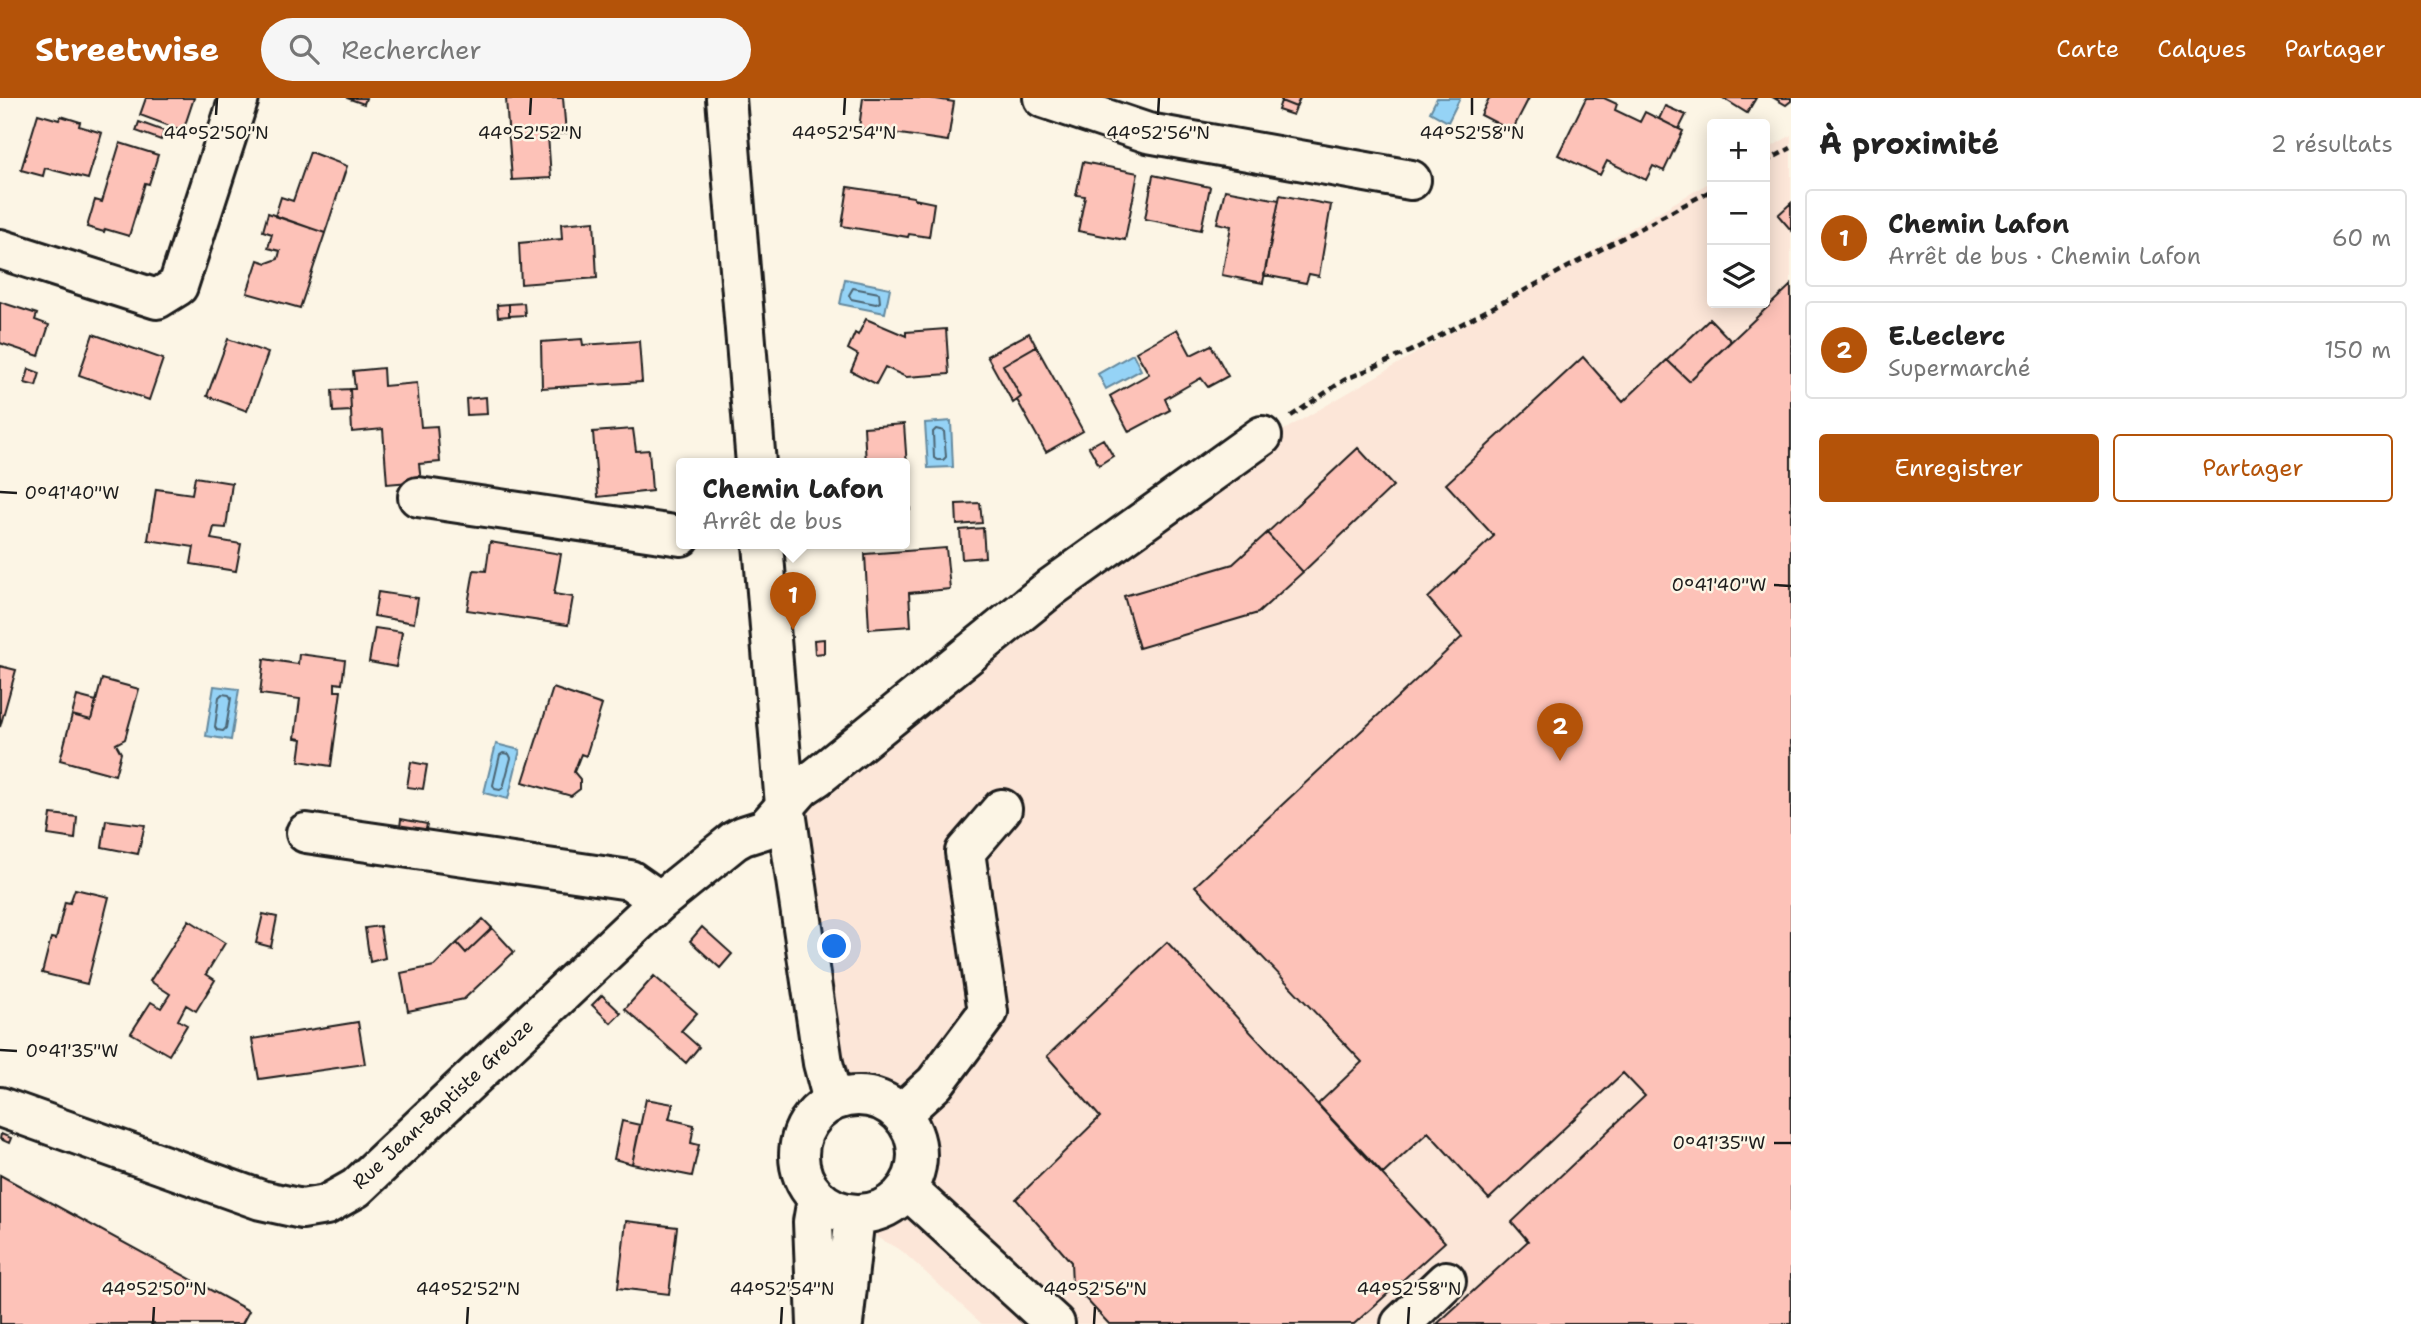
<!DOCTYPE html>
<html lang="fr">
<head>
<meta charset="utf-8">
<style>
	:root { --surface:#fff; --page:#f6f6f6; --text:#222; --muted:#767676; --line:#e0e0e0; --accent:#b45309 }
	body { margin:0; font-family:"Shantell Sans",sans-serif; background:var(--page); color:var(--text) }
	.controls { position:absolute; right:21px; top:21px; display:grid; overflow:hidden; border-radius:7px; box-shadow:0 4px 18px #0003 }
	.controls button { width:63px; height:63px; display:grid; place-items:center; padding:0; border:0; border-bottom:2px solid var(--line); background:var(--surface); color:var(--text); font:35px sans-serif }
	.you { position:absolute; left:835px; top:849px; width:24px; height:24px; margin:-18px; border:5px solid #fff; border-radius:50%; background:#1a73e8; box-shadow:0 0 0 10px #1a73e833 }
	.badge { display:grid; place-items:center; width:46px; height:46px; border-radius:50%; background:var(--accent); color:#fff; font-size:23px; font-weight:700 }
	.pin { position:absolute; translate:-50% -58px; filter:drop-shadow(0 2px 4px #0008) }
	.pin::after { content:''; position:absolute; top:37px; width:24px; height:21px; background:inherit; clip-path:polygon(0 0,100% 0,50% 100%) }
	.popup { position:absolute; left:676px; top:360px; width:234px; height:91px; box-sizing:border-box; display:grid; place-content:center; border-radius:7px; background:var(--surface); filter:drop-shadow(0 2px 5px #0005); font-size:23px; white-space:nowrap; color:var(--muted) }
	.popup b { font-size:26px; color:var(--text) }
	.popup::after { content:''; position:absolute; left:50%; top:100%; margin-left:-14px; border:14px solid transparent; border-top-color:var(--surface) }
	.list { margin:0; padding:0; list-style:none }
	h2 { display:flex; justify-content:space-between; align-items:center; height:91px; margin:0; padding:0 28px; font-size:30px }
	h2 small { font-size:23px; font-weight:400; color:var(--muted) }
	.list li { display:grid; grid-template-columns:46px 1fr auto; gap:21px; align-items:center; box-sizing:border-box; height:98px; margin:0 14px 14px; padding:0 14px; border:2px solid var(--line); border-radius:7px }
	.list b { display:block; font-size:26px; white-space:nowrap }
	.list p { margin:0; font-size:23px; white-space:nowrap; color:var(--muted) }
	.list em { font-size:23px; font-style:normal; color:var(--muted) }
	.actions { display:flex; gap:14px; padding:21px 28px }
	.actions a { flex:1; padding:16px 0; border:2px solid var(--accent); border-radius:7px; text-align:center; font-size:24px; color:var(--accent) }
	.actions .main { background:var(--accent); color:#fff }
	.icon { flex:none; width:38px; height:38px; fill:none; stroke:currentColor; stroke-width:2; stroke-linecap:round; stroke-linejoin:round }
	.map { position:relative; flex:none; width:1791px; height:1226px; overflow:hidden }
	header { display:flex; align-items:center; gap:42px; box-sizing:border-box; height:98px; padding:0 35px; background:var(--accent); color:#fff }
	header strong { font-size:33px }
	nav { display:flex; gap:38px; margin-inline-start:auto; font-size:24px }
	.search { width:490px; height:63px; background:var(--page); display:flex; align-items:center; gap:18px; box-sizing:border-box; padding:0 24px; border-radius:38px; color:var(--muted); font-size:26px }
	main { display:flex }
	aside { flex:1; background:var(--surface) }
	.map>svg:first-child { display:block }
</style>
</head>
<body>
<header>
<strong>Streetwise</strong>
<div class="search"><svg class="icon" aria-label="search" viewBox="0 0 24 24"><circle cx="10" cy="10" r="6"/><path d="M15 15l6 6"/></svg>Rechercher</div>
<nav><a>Carte</a><a>Calques</a><a>Partager</a></nav>
</header>
<main>
<div class="map">
<svg width="1791" height="1226" viewBox="0 0 1791 1226">
	<rect width="100%" height="100%" fill="#fcf5e5"/>
	<filter id="ink" filterUnits="userSpaceOnUse"><feTurbulence type="fractalNoise" baseFrequency=".0143" numOctaves="2"/><feDisplacementMap in="SourceGraphic" scale="14" xChannelSelector="R" yChannelSelector="G"/><feConvolveMatrix kernelMatrix="1 2 1 2 8 2 1 2 1" color-interpolation-filters="sRGB"/></filter>
	<g filter="url(#ink)">
		<path fill="#fce6d8" d="M1791,37v1189h-809l-80,-73 -45,-25 33,-7 26,-22 12,-46 -22,-43 -40,-17 -37,8 -46,-291 489,-371 440,-256v122h53v-152z"/>
		<path fill="#95d3f6" stroke="#658a9f" stroke-width="2" d="M1437,0h23l-12,24 -18,-10z
			M845,181l45,9 -5,25 -45,-9z
			M1133,256l8,16 -35,19 -8,-15z
			M951,323l2,46 -25,1 -3,-45z
			M214,588l25,3 -8,51 -25,-4z
			M496,646l24,6 -12,49 -24,-6z"/>
		<g fill="none" stroke-linecap="round" stroke-linejoin="round">
			<path stroke="#4c6573" stroke-width="2" d="M853,190l26,5 1,9 -4,2 -25,-5 -2,-4z
				M936,331l8,2 2,26 -3,3h-6l-3,-2 -1,-26z
				M222,596l7,1 2,3 -5,30 -3,3 -6,-1 -2,-3 4,-30z
				M503,655l6,1 2,4 -8,30 -3,2 -5,-1 -2,-4 7,-30z"/>
		</g>
		<path fill="#fdc2b8" stroke="#1c1c1c" stroke-width="2" d="M146,0h48l-11,33 -43,-16z
			M347,0h19l-2,6z
			M523,0h40l3,35 -18,2 3,43 -39,2 -6,-81z
			M863,0h67l24,4 -6,39 -89,-13z
			M1282,0h18l-4,9 -15,-6z
			M1489,0h40l-17,33 -31,-16z
			M1586,0h18l13,6 -2,6 25,12 5,-10 38,19 -19,40 -11,-5 -7,14 -39,-19 -7,14 -42,-20z
			M1723,0h33l-9,15z
			M1774,0h17v3l-5,4z
			M1281,3l15,6 -3,8 -15,-5z
			M1665,8l21,9 -7,14 -20,-10z
			M38,16l21,6 2,-4 19,6 -1,4 23,7 -14,46 -43,-11 -2,8 -22,-6z
			M139,24l25,9 -3,9 -25,-9z
			M120,45l38,12 -9,29 -4,-1 -16,53 -24,-7 -1,3 -17,-5 8,-27 7,2z
			M310,54l37,14 -22,67 -50,-17 6,-19 12,4z
			M1083,64l55,11 -13,67 -47,-9 7,-35 -9,-1z
			M1153,77l57,12 -9,43 -56,-11z
			M848,89l66,10v2l20,4 -5,34 -20,-3 -1,3 -66,-11z
			M1225,92l54,10 -16,83 -41,-8 9,-49 -14,-3z
			M1280,97l51,10 -12,71 -10,-2 -3,9 -42,-8z
			M1791,105v27l-13,-15z
			M268,115l57,20 -25,75 -53,-15 11,-33 9,3 11,-4 2,-8 -12,-3 4,-14 -9,-3z
			M594,123l3,57 -76,6 -2,-41 43,-4 -1,-15z
			M1791,187v1039h-354l91,-83 -16,-19 133,-126 -22,-23 -134,126 -61,-67 -45,42 -65,-70 44,-42 -167,-176 267,-249 -34,-39 66,-62 -48,-52 137,-127 40,45 44,-42 22,21z
			M0,204l37,12 -2,6 14,5 -10,31 -39,-13z
			M524,205l1,12 -16,1v-12z
			M509,206v12l-11,1 -1,-12z
			M866,221l40,17v-4l40,-3 3,45 -43,3 -21,-10 -9,17 -25,-13 7,-16 -10,-6 7,-16 3,2z
			M1710,221l21,22 -42,40 -22,-21z
			M1177,231l14,26 20,-10 17,31 -20,11 -7,-9 -36,21 5,11 -41,22 -19,-36 39,-22 -13,-22z
			M1029,235l7,13 -33,19 18,32 -8,6 -26,-47z
			M93,236l70,25 -14,41 -70,-25z
			M228,241l40,14 -21,58 -40,-15z
			M582,241l1,6 56,-4 3,41 -100,6 -1,-46z
			M1036,248l47,85 -37,21 -29,-52 4,-3 -18,-32z
			M383,270l1,18 33,-3 4,44 16,-1 3,36 -21,2 2,17 -34,3 -4,-55 -31,3 -2,-43h5l-2,-18z
			M29,271l11,4 -4,13 -11,-3z
			M350,291l1,22 -18,1 -1,-22z
			M486,299l1,17 -20,1 -1,-16z
			M904,326l6,86h-5v-46h-39l-2,-37z
			M633,331l3,22 13,-1 3,41 -54,6 -5,-65z
			M1103,341l10,17 -14,9 -10,-18z
			M1358,350l35,38 -90,86 -36,-39z
			M195,379l37,6 -6,45 -12,-1 -3,12 30,5 -5,27 -45,-7 3,-17 -46,-7 8,-51 36,5z
			M980,405l2,20 -25,2 -1,-21z
			M983,430l2,29 -23,2 -2,-29z
			M1267,435l36,39 -45,41 -119,35 -15,-52 109,-32z
			M490,444l71,12 -7,40 19,3 -5,28 -101,-15 7,-40 12,1z
			M946,450l4,41 -41,4 2,33 -42,3 -4,-75z
			M378,494l40,6 -4,25 -40,-7z
			M375,530l27,4 -6,35 -27,-5z
			M824,541v14l-9,1 -1,-14z
			M299,556l46,6 -3,24 -7,-1v8h6l-10,75 -32,-5 3,-22 -7,-1 5,-39 -40,-5 4,-35 34,5z
			M0,568l16,4 -16,57z
			M102,581l37,10 -14,50 -9,5 5,9 -6,22 -55,-15 12,-45 19,5z
			M553,590l49,17 -16,51 -5,-2 -7,18 6,7v10l-9,7 -48,-14z
			M77,598l19,5 -5,19 -19,-5z
			M411,664l16,3 -4,24 -16,-2z
			M51,716l26,3 -2,22 -27,-4z
			M401,721l26,5 -3,16 -25,-4z
			M106,722l39,5 -7,29 -36,-7z
			M75,791l34,8 -22,87 -45,-11 9,-35 5,1 9,-37 5,1z
			M263,816l14,3 -6,30 -15,-4z
			M483,821l9,9 -26,25 -9,-10z
			M189,822l36,23 -19,31 9,6 -19,31 -10,-6 -8,15 9,5 -18,30 -38,-22 20,-31 10,6 9,-14 -20,-13z
			M380,828l5,32 -15,4 -5,-34z
			M702,829l30,27 -12,14 -30,-27z
			M492,830l22,24 -50,47 -56,12 -7,-38 33,-7 23,-23 9,10z
			M1167,844l278,300 -91,82h-245l-37,-40 -1,-22 -55,-63 84,-82 -53,-61z
			M654,878l43,37 -16,18 18,16 -13,16 -61,-54z
			M602,897l19,18 -10,10 -19,-18z
			M358,924l7,42 -106,15 -7,-40z
			M646,1001l27,5 -4,15 25,6 -3,18 8,2 -7,31 -60,-12z
			M622,1023l18,4 -8,39 -18,-5z
			M1,1036l10,4 -2,5 -9,-4z
			M0,1077l249,136 -7,13h-242z
			M626,1123l51,6 -8,67 -51,-6z"/>
		<g fill="none" stroke-linecap="round" stroke-linejoin="round">
			<defs>
				<path id="minor" d="M726,0l30,366
					M1043,0l105,35 263,47
					M0,151l157,50 21,-13 61,-188
					M418,399l263,39
					M763,446l22,261 38,258 10,38
					M306,735l324,47 30,21
					M799 1057a59 59 0 1 1 118 0a59 59 0 1 1-118 0Z
					M0,1009l261,93 41,9 24,-4 30,-17 304,-287 74,-60 9,-5 22,-7 37,-42 15,-10 235,-190 210,-151
					M901,1016l34,-31 53,-71 -23,-160 37,-43
					M908,1092l147,134
					M817,1101l-4,23 4,102
					M843,1226l12,-109
					M1401,1226l45,-43"/>
			</defs>
			<use href="#minor" stroke="#1c1c1c" stroke-width="44"/>
			<path stroke="#1c1c1c" stroke-width="4.5" stroke-dasharray="7 5" stroke-linecap="butt" d="M1765,64l26,-14
				M1291,318l53,-36 67,-29 301,-161"/>
			<use href="#minor" stroke="#fcf5e5" stroke-width="38"/>
		</g>
	</g>
	<path fill="none" stroke="#1c1c1c" stroke-width="2.5" d="M216,17l1,-17M530,17l1,-17M844,17l1,-17M1158,17l1,-17M1472,17v-17M0,394l17,1M1774,487l17,1M0,952l17,1M1774,1045h17M153,1226l1,-17M467,1226l1,-17M781,1226l1,-17M1094,1226l1,-17M1408,1226l1,-17"/>
	<g text-anchor="middle" dominant-baseline="central" stroke-width="5" stroke-linejoin="round" paint-order="stroke">
		<g font-size="19" fill="#1c1c1c" stroke="#fcf5e5">
			<text transform="translate(443 1006) rotate(-43)">Rue Jean-Baptiste Greuze</text>
		</g>
	</g>
	<g font-size="18" text-anchor="middle" fill="#1c1c1c" stroke="#fcf5e5" stroke-width="5" stroke-linejoin="round" paint-order="stroke">
		<text x="216" y="41">44°52'50"N</text>
		<text x="530" y="41">44°52'52"N</text>
		<text x="844" y="41">44°52'54"N</text>
		<text x="1158" y="41">44°52'56"N</text>
		<text x="1472" y="41">44°52'58"N</text>
		<text x="72" y="401">0°41'40"W</text>
		<text x="1719" y="493">0°41'40"W</text>
		<text x="72" y="959">0°41'35"W</text>
		<text x="1719" y="1051">0°41'35"W</text>
		<text x="154" y="1197">44°52'50"N</text>
		<text x="468" y="1197">44°52'52"N</text>
		<text x="782" y="1197">44°52'54"N</text>
		<text x="1095" y="1197">44°52'56"N</text>
		<text x="1409" y="1197">44°52'58"N</text>
	</g>
</svg>
<div class="controls">
<button>+</button>
<button>−</button>
<button><svg class="icon" aria-label="layers" viewBox="0 0 24 24"><path d="M12 4l9 5-9 5-9-5zM3 14l9 5 9-5"/></svg></button>
</div>
<div class="you"></div>
<div class="pin badge" style="left:793px;top:532px">1</div>
<div class="popup"><b>Chemin Lafon</b>Arrêt de bus</div>
<div class="pin badge" style="left:1560px;top:663px">2</div>
</div>
<aside>
<h2>À proximité<small>2 résultats</small></h2>
<ul class="list">
<li><span class="badge">1</span><div><b>Chemin Lafon</b><p>Arrêt de bus · Chemin Lafon</p></div><em>60 m</em></li>
<li><span class="badge">2</span><div><b>E.Leclerc</b><p>Supermarché</p></div><em>150 m</em></li>
</ul>
<div class="actions"><a class="main">Enregistrer</a><a>Partager</a></div>
</aside>
</main>
</body>
</html>
